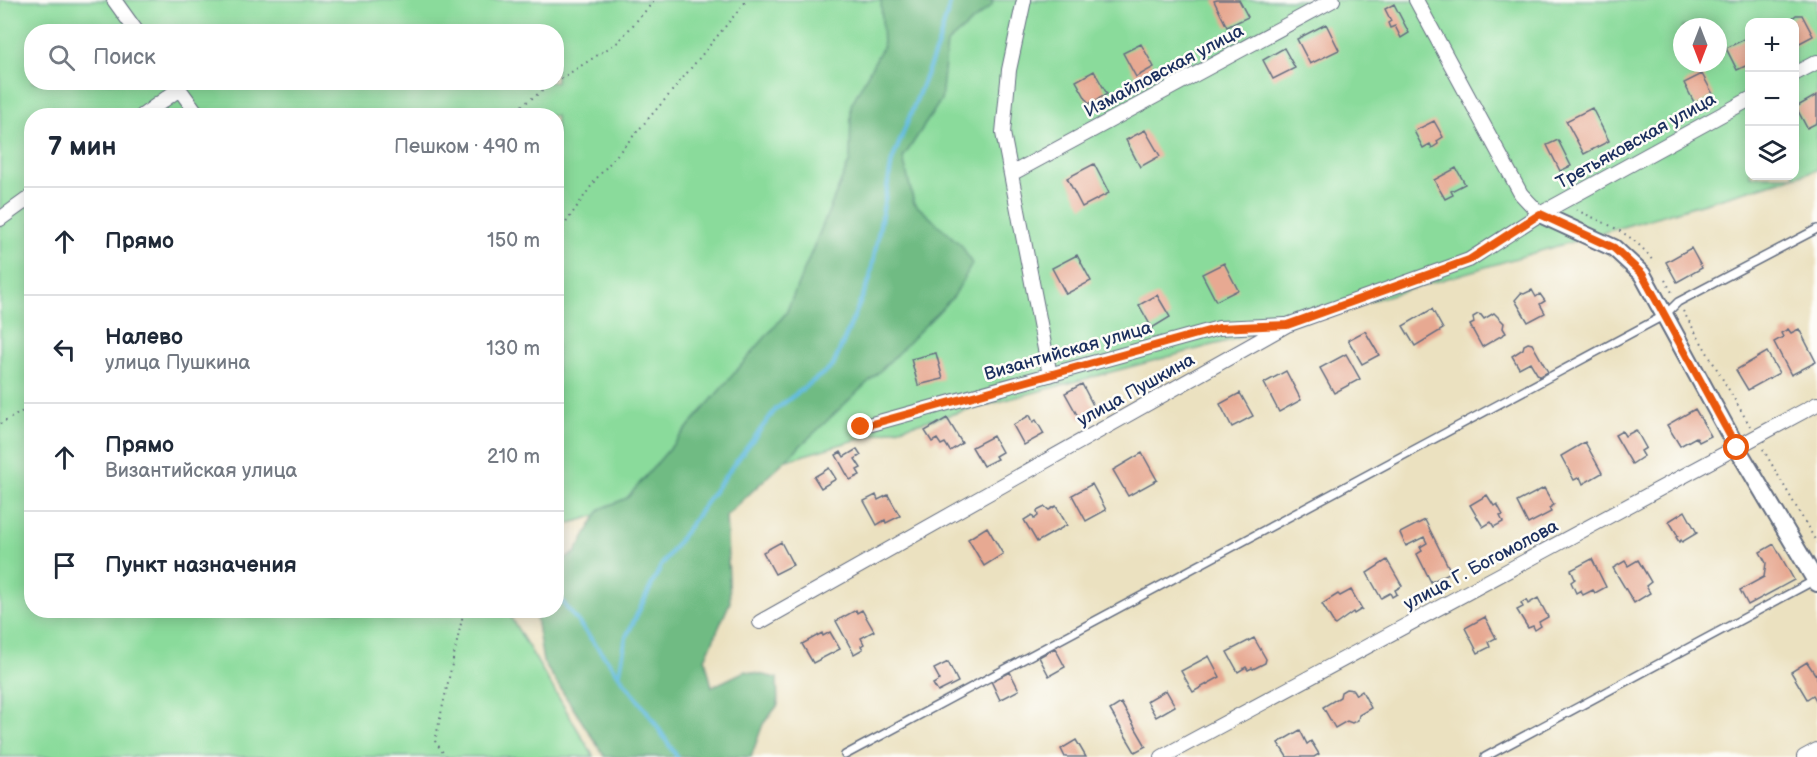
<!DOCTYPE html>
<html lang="ru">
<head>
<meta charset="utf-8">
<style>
	:root { --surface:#fff; --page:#f2f2f3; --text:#1f2937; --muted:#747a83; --line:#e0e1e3 }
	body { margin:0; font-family:"Balsamiq Sans",sans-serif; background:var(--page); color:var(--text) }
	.controls { position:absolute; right:18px; top:18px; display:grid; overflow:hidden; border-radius:12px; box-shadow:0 3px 15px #0003 }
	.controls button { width:54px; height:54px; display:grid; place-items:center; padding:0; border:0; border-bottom:2px solid var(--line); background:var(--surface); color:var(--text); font:30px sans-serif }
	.compass { position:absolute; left:1673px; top:18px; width:54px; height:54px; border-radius:50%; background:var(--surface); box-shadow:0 3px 15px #0003; rotate:180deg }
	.stop { position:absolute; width:18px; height:18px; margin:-14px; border:4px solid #ea580c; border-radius:50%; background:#fff }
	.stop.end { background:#ea580c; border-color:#fff; box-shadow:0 2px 6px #0008 }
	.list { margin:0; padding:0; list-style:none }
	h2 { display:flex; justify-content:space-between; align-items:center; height:78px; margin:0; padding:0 24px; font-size:26px }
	h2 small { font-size:20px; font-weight:400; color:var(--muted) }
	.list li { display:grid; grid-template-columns:39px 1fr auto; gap:18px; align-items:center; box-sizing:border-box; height:108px; padding:0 24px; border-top:2px solid var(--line) }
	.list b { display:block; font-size:22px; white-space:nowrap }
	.list p { margin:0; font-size:20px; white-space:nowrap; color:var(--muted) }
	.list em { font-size:20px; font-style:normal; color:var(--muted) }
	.icon { flex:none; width:33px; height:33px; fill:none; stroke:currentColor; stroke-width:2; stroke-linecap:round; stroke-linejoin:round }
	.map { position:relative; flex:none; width:1817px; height:757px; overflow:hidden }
	.search { position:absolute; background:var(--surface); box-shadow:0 3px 15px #0003; left:24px; top:24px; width:540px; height:66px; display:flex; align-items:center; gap:15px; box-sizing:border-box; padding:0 21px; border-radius:24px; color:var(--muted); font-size:22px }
	.panel { position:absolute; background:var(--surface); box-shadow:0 3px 15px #0003; left:24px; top:108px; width:540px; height:510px; border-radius:24px }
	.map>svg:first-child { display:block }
</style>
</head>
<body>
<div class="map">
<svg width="1817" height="757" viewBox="0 0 1817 757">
	<rect width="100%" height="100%" fill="#fdfcf7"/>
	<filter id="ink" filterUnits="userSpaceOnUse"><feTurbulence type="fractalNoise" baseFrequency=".0167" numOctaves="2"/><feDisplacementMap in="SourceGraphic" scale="12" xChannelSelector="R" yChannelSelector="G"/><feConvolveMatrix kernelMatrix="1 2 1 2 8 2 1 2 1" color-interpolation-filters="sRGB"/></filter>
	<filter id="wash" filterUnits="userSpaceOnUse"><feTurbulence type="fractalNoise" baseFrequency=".008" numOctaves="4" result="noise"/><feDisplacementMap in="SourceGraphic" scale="24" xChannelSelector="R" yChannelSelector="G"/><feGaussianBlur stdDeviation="1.35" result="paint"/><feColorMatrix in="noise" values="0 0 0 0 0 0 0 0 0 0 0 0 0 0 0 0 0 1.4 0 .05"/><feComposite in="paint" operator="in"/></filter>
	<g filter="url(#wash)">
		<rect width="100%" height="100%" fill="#ebe1c0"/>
		<path fill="#8adb9b" stroke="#52857c" stroke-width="1.5" fill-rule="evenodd" d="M0,0h1817v170l-529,155 -422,112 -309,90 -1,-411h-524v494l475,1 87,146h-594zM1750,22h44v154h-44zM1682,27h36v36h-36zM32,32h524v50h-524z"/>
		<path fill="#6fbb83" stroke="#457570" stroke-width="1.5" d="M881,0h112l-1,5 -45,38 -6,57 -38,58 11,45 48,43 10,18 -18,32 -71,72 -157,148 4,86 -25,57 7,28 33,-16 32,7 1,27 -15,19 -12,33h-146l-62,-95 -8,-51 21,-1 1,-46 18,-11 25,-44 27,-11 159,-185 64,-153 1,-55 32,-59z"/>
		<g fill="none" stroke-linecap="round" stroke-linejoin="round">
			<path stroke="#62bbdf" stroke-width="4.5" d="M561,600l88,114 28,43
				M619,676l7,-39 35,-71 56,-79 59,-78 57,-43 37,-87 22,-118 46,-116 13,-45"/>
		</g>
		<g id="blocks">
			<path fill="#e7a992" d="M1217,0h22l9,17 -21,10 -13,-26z
				M1394,4l15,29 -8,5 -6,-12 -5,2 -2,-5 3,-2 -6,-12z
				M1796,15h6l11,21 -19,10v-24h-6z
				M1326,24l13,26 -29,14 -13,-25z
				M1749,37l1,27 -13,6 -11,-22z
				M1141,44l13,23 -18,10 -13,-24z
				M1284,48l11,20 -22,11 -10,-19z
				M1094,71l13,23 -18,10 -13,-23z
				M1702,74l12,22 -18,10 -12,-23z
				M1817,95v28l-10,5 -11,-21z
				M1592,108l17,33 -25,13 -18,-33z
				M1434,121l9,16 -6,4 1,3 -6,4 -2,-4 -7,4 -9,-17z
				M1145,130l15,26 -20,11 -14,-27z
				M1558,140l13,26 -11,5 -13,-26z
				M1094,164l15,29 -27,14 -15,-29z
				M1456,168l9,16 -14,7 2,4 -8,4 -11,-19z
				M1691,248l11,20 -25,14 -11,-20z
				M1077,255l14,26 -25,13 -14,-26z
				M1224,263l14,27 -22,11 -14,-27z
				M1532,290l4,7 4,-3 5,7 -5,3 5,9 -17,9 -13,-22 6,-7 3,1z
				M1157,295l13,22 -18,11 -13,-23z
				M1432,309l11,20 -28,17 -12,-20z
				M1494,313l10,10 -1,5 3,5 -24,14 -12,-22 4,-2 -1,-6 5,-3 3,1 3,4z
				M1788,329l3,4 8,-4 17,33 -25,13 -17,-33 9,-5 -2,-4z
				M1365,331l14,24 -17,9 -14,-24z
				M1528,343l4,1 16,28 -9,5 -9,-15 -11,6 -7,-12 11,-7 1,-4z
				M1767,352l12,21 -31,17 -12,-20z
				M936,353l7,26 -25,6 -7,-26z
				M1346,354l14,25 -26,14 -14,-25z
				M1286,371l15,29 -22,12 -15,-29z
				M1082,384l14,27 -16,9 -15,-27z
				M1240,393l13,23 -21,11 -12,-23z
				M1695,409l16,27 -12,6 -3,-5 -16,9 -13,-21z
				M1030,415l3,7 3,-2 8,14 -20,11 -11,-20z
				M947,418l15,25 -12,8 -5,-8 -4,2 -4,-6 -5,3 -7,-11z
				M1636,430l10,18 -5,3 3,5 -12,8 -17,-29 7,-4 3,5z
				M993,436l9,16 -7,4 2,3 -14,7 -11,-19z
				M1585,442l17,31 -19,11 -3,-7 -6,3 -13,-24z
				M857,449l4,6 -6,4 6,9 -4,2 3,5 -10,5 -14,-25 5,-3 3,5z
				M1142,453l15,27 -29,16 -15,-26z
				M829,468l7,11 -15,9 -7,-11z
				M1092,484l14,26 -20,11 -14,-26z
				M1544,488l10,17 -5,3 2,4 -23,12 -11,-22z
				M876,495l2,5 10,-5 12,21 -14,7 -1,-3 -8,5 -13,-24z
				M1487,495l7,11 3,-2 6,11 -3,1 3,6 -9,5 -3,-5 -8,5 -13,-22z
				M1056,506l11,19 -30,17 -13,-22 8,-5 2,4 4,-3 -1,-5 8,-4 4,3z
				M1685,511l12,22 -15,9 -1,-2 -2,2 -3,-5 2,-1 -9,-15z
				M1425,520l26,52 -20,10 -14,-28 5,-3 -2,-4 7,-4 -3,-6 -18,9 -6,-13z
				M987,527l16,27 -19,12 -16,-27z
				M781,542l12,23 -18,9 -12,-22z
				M1774,544l20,36 -46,25 -8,-15 24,-13 2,-14 -6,-11z
				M1592,559l14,28 -11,6 -2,-3 -10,5 -2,-5 -5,3 -5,-11 4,-3 -4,-9z
				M1387,560l15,26 -7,4 2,4 -5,3 -2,-4 -9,5 -14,-25z
				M1638,560l13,22 -5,4 4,7 -16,10 -21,-35 12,-7 3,5z
				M1351,590l11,19 -8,5 -1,-2 -18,13 -13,-21 16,-10 2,2z
				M1538,598l10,19 -9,5 2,4 -6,4 -2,-4 -5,2 -11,-18 6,-3 -2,-4 5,-3 2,4z
				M856,610l1,3 5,-3 12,21 -13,7 3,6 -3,2 2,3 -9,5 -18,-33z
				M1485,617l11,21 -8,4 2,5 -12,6 -13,-25z
				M830,632l10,17 -27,14 -11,-19 20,-11 1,3z
				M1254,638l12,21 -1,4 -12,6 -1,-1 -4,2 -2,-3 -8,5 -11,-20z
				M1055,648l10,19 -16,9 -10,-19z
				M1209,656l11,21 -27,15 -12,-21z
				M948,662l10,20 -20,10 -5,-8 7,-4 -6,-11z
				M1807,662l8,12 2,-1v29l-4,-7 -6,4 -16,-27z
				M1010,672l9,18 -19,10 -9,-19z
				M1346,689l7,1 3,5 6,-4 9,17 -12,7 -1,5 -6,3 -5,-2 -12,7 -12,-21 17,-10 1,-5z
				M1166,690l9,16 -19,11 -9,-16z
				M1121,703l25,43 -11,6 -25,-42z
				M1300,730l7,14 4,-3 8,13 -5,3h-27l-9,-14z
				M1076,740l10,17h-21l-4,-8z"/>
		</g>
	</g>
	<g filter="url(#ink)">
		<use href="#blocks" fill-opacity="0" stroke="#646d80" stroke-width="1.5"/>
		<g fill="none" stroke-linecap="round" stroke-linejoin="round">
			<defs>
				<path id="service" d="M845,755l820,-440 13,-13 139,-73
					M1485,757l330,-177"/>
				<path id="minor" d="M114,0l23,32
					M1024,0l-15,70 -6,63 47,242
					M1416,0l105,194 19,20
					M1794,74l23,-12
					M175,83l24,33
					M142,116l37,-27
					M1011,174l322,-174
					M0,219l32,-23
					M861,427l358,-99 66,-3
					M760,622l527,-297 182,-65 71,-46 210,-115
					M1162,757l655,-353
					M1804,757l13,-7"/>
				<path id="tertiary" d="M1540,214l74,34 28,26 95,174 80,135"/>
			</defs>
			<use href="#service" stroke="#646d80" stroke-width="10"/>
			<use href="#minor" stroke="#646d80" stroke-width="16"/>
			<use href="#tertiary" stroke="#646d80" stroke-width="20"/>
			<path stroke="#646d80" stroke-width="2" stroke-dasharray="1.5 4.5" stroke-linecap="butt" d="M556,82l62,-40 37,-42
				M507,116l48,-34
				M1576,210c29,13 60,24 78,53
				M556,237l40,-58 72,-83 79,-96
				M1665,280l8,14
				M1683,311l67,115
				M0,424l32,-18
				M1763,449l54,94
				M446,757l-11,-16 29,-131"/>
			<use href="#service" stroke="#fff" stroke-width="7"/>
			<use href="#minor" stroke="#fff" stroke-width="14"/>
			<use href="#tertiary" stroke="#fff" stroke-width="16"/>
		</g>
	</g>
	<g fill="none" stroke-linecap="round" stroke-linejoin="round" filter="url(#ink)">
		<path stroke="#ea580c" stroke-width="8" d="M861,427l358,-99 68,-3 182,-65 71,-46 74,34 28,26 95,174"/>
	</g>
	<g text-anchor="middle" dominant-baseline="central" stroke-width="5" stroke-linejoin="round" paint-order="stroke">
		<g font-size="18" fill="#1b2f5e" stroke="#fdfcf7">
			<text transform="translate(1164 71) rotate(-28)">Измайловская улица</text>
			<text transform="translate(1636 141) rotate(-29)">Третьяковская улица</text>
			<text transform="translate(1068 351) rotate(-16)">Византийская улица</text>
			<text transform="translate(1136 390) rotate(-29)">улица Пушкина</text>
			<text transform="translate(1481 565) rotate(-28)">улица Г. Богомолова</text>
		</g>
	</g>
</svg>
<div class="controls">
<button>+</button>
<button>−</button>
<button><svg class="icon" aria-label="layers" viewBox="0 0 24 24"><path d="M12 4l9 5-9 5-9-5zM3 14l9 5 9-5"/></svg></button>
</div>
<svg class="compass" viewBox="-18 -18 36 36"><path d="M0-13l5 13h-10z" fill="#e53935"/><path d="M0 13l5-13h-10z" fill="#747a83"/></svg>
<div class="stop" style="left:1737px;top:448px"></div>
<div class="stop end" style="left:861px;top:427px"></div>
<div class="search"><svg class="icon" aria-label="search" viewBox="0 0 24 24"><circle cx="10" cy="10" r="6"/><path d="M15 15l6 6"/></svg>Поиск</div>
<section class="panel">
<h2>7 мин<small>Пешком · 490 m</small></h2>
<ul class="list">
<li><svg class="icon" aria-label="ahead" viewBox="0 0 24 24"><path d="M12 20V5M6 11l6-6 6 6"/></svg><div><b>Прямо</b></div><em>150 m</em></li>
<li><svg class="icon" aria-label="left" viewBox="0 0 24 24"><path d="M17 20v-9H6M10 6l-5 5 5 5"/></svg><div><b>Налево</b><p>улица Пушкина</p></div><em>130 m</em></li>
<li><svg class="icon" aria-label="ahead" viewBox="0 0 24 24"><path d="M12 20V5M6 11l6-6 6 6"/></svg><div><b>Прямо</b><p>Византийская улица</p></div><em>210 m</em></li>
<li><svg class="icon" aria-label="arrive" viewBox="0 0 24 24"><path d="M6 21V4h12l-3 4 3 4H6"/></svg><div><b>Пункт назначения</b></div></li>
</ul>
</section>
</div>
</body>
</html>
